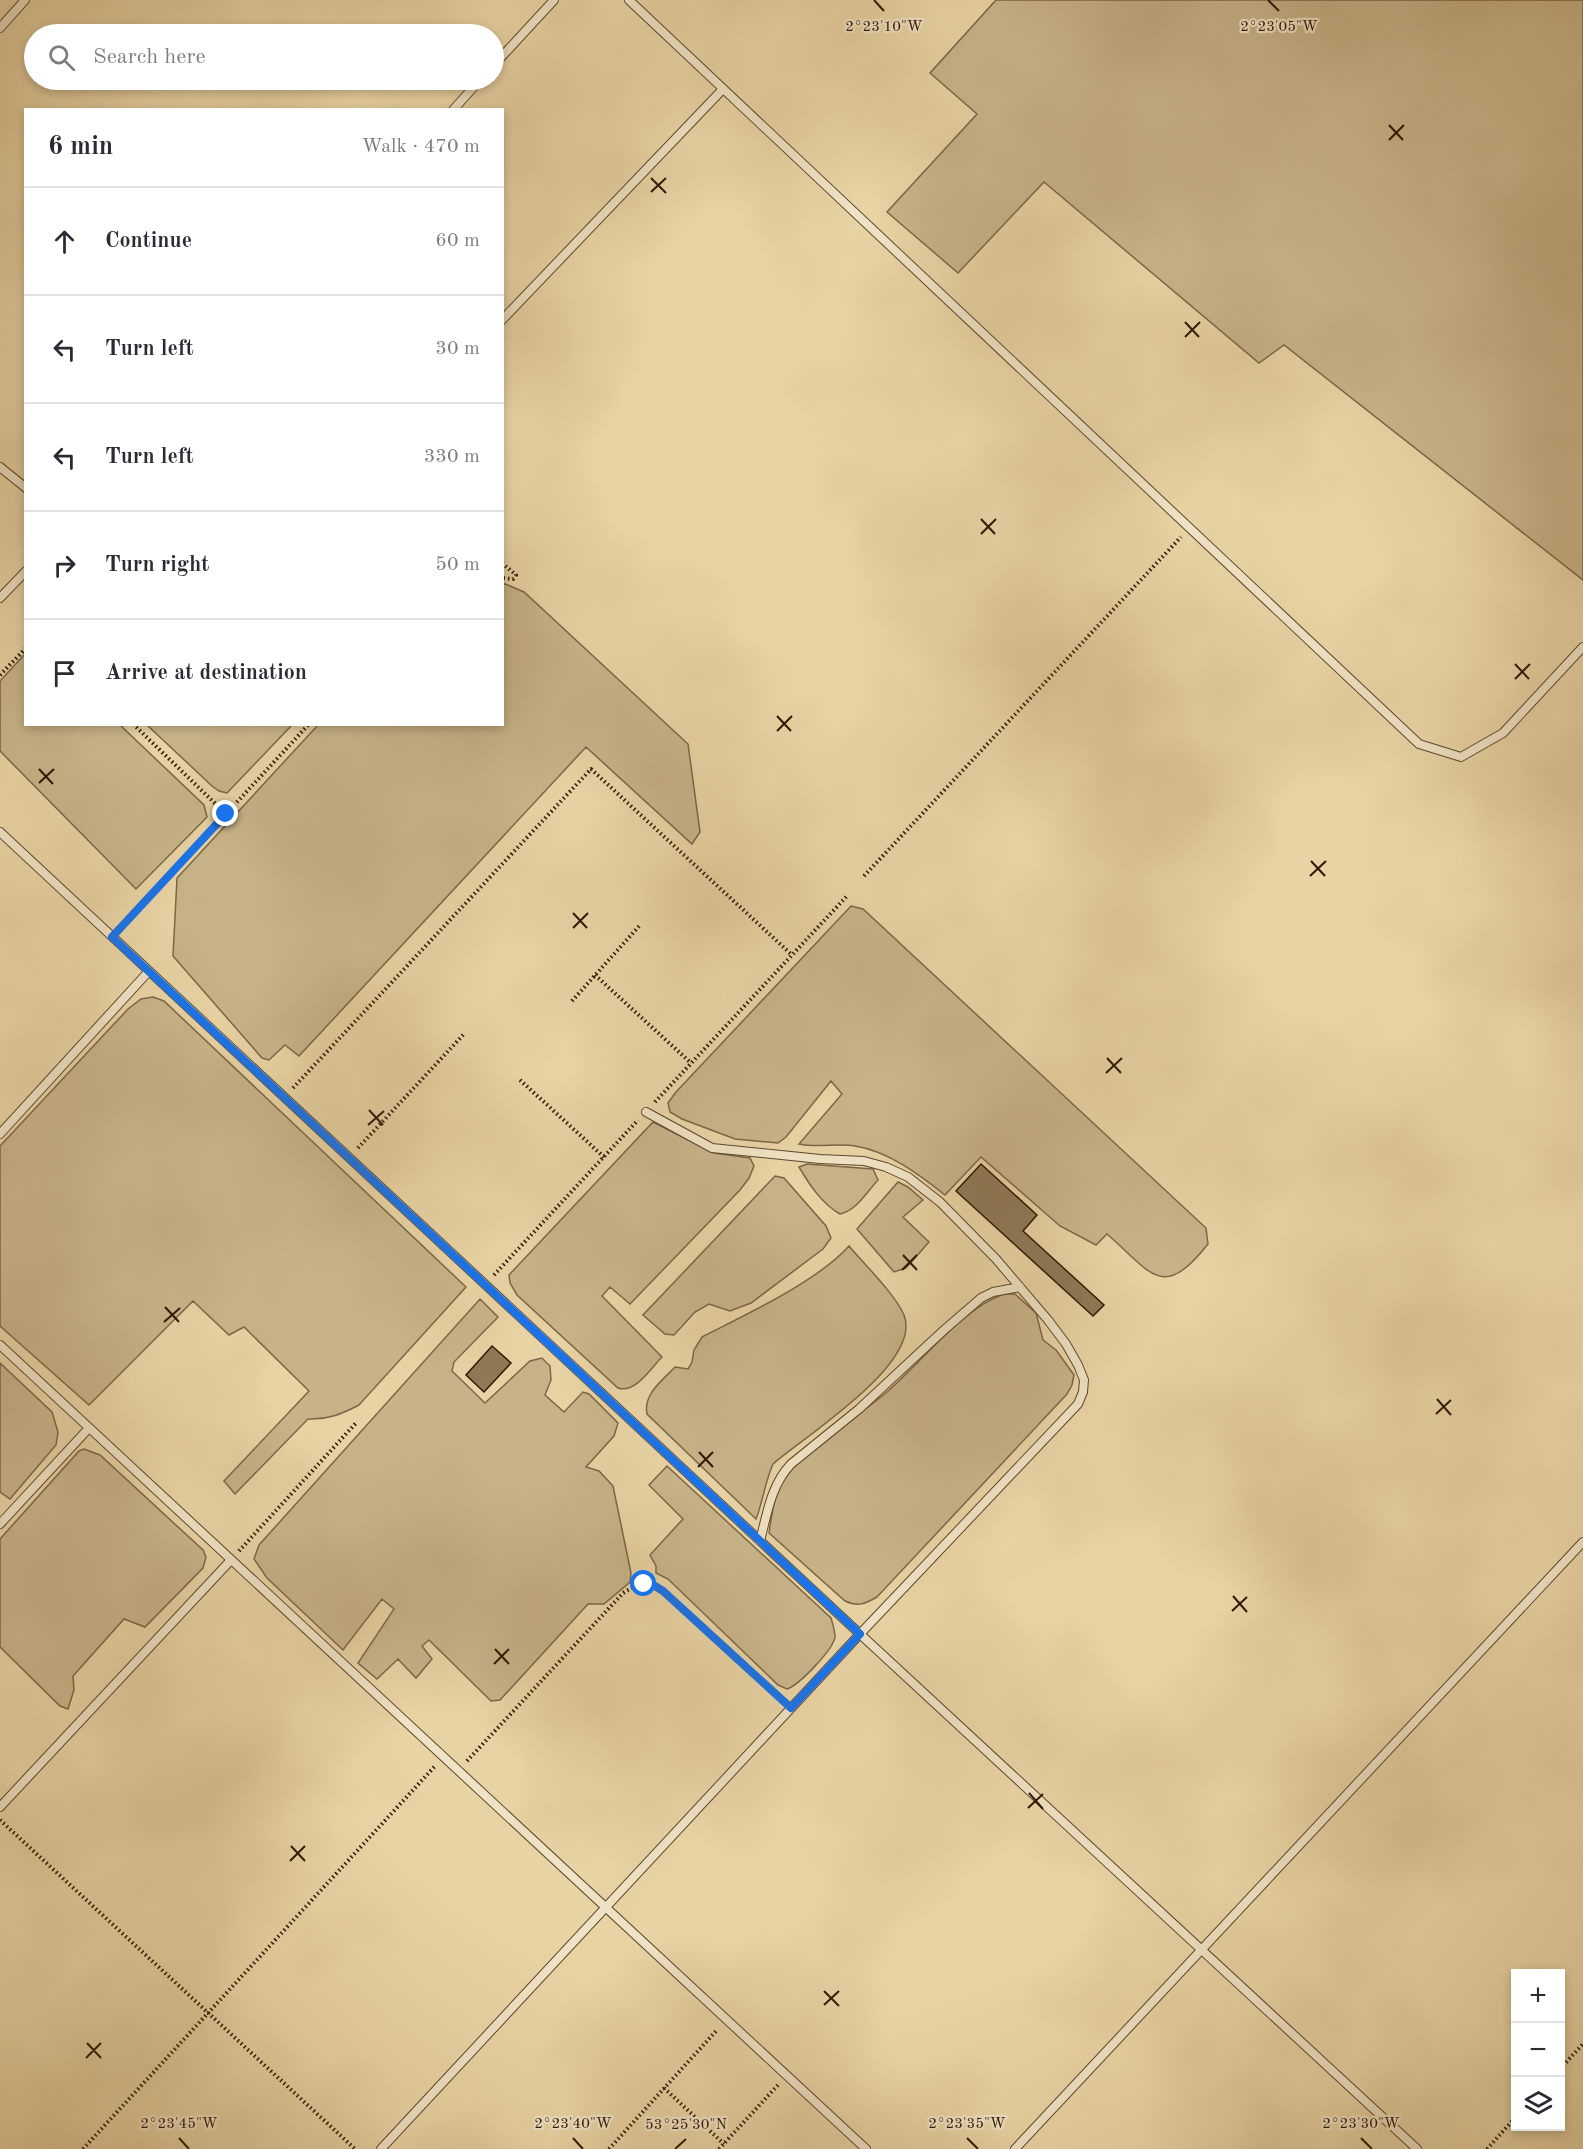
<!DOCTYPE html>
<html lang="en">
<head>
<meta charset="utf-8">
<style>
	:root { --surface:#fff; --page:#f2f2f3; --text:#2b2b33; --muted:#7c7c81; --line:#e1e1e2 }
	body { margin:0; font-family:"Old Standard TT",serif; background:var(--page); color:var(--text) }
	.controls { position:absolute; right:18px; bottom:18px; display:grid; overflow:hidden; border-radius:0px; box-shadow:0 3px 9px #0003 }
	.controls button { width:54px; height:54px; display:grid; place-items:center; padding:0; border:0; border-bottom:2px solid var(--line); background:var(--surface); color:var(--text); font:30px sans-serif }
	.stop { position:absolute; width:18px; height:18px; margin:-14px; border:4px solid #1a73e8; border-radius:50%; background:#fff }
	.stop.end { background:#1a73e8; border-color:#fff; box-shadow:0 2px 6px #0008 }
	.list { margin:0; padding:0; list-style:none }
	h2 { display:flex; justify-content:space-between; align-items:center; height:78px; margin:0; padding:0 24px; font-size:26px }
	h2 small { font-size:20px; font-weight:400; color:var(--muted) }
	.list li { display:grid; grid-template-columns:39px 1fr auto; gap:18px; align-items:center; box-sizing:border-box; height:108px; padding:0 24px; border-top:2px solid var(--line) }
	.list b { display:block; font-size:22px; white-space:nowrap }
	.list em { font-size:20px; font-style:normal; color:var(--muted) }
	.icon { flex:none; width:33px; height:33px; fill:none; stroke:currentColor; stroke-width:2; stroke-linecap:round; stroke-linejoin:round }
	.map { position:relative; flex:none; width:1583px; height:2149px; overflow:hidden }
	.search { position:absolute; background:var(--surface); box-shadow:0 3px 9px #0003; left:24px; top:24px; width:480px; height:66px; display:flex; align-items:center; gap:15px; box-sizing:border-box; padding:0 21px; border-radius:33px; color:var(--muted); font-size:22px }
	.panel { position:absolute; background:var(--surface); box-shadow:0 3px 9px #0003; left:24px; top:108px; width:480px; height:618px; border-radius:0px }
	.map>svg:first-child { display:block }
</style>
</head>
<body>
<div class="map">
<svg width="1583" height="2149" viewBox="0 0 1583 2149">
	<rect width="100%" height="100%" fill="#e8d3a4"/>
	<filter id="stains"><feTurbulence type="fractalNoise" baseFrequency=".00333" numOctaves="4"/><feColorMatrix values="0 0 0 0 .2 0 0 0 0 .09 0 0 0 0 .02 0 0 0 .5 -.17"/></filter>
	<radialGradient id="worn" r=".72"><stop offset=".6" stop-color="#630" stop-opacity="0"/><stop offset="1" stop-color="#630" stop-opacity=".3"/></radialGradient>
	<path fill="#c8b389" stroke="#7b6646" stroke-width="1.5" d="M996,0h587v580l-299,-235 -25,18 -215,-181 -86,91 -71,-61 90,-98 -47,-41z
		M503,583l21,9 164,152 12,88 -8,12 -106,-97 -287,309 -14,-11 -16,15 -7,-2 -89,-102 4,-78 141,-153 184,-1z
		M25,654l1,70 94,1 84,80 3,12 -71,72 -136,-138v-70z
		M147,725h145l-65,68 -8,-2 -7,-5z
		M851,906l12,3 343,319 2,16c-46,58 -56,29 -101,-10l-11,11 -36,-19 -79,-69 -36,38c-25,-20 -57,-44 -90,-49 -18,-3 -37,2 -56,-2l43,-50 -11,-13 -45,56 -8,6 -43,-4 -53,-20 -12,-7 -2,-9 8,-11z
		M153,997l11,4 302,286 -107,118c-17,9 -32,15 -51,14l-73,75 -11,-13 85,-90 -65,-64 -15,8 -36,-34 -104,104 -89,-79v-180l128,-137 13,-10z
		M653,1122l61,31 36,5 4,8 -5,12 -9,12 -110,114 -20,-17 -8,9 60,61c-11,11 -27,37 -44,31l-101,-93 -7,-12 -1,-8z
		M807,1164l66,5 5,11c-12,13 -21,30 -38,34 -18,-10 -31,-30 -41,-47z
		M775,1176l9,2 42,48 5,12 -8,11 -72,54 -21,8 -21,-7 -14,8 -21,23 -9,-1 -22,-19z
		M898,1182l10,5 15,13 -20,17 26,25 -23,26 -12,4 -37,-43z
		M849,1246c15,18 46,48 55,69 19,48 -99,121 -131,149 -8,18 -10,37 -17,55l-109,-105c-4,-20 15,-33 28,-47l13,2 4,-7 2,-12 8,-13c43,-22 116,-56 147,-91z
		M1004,1294h11l21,19 7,27 13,10 18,25 -2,10 -5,9 -190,203c-12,7 -19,10 -32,4l-76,-68c3,-19 5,-41 17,-57 26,-32 71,-58 102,-85 35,-30 73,-82 116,-97z
		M480,1299l18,18 -44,45 -2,9 33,32 45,-42 12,-3 8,8 1,14 -6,15 19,17 19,-20 6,2 29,29 -4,13 -28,31 13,4 14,15 18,87 -1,9 -26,22h-16l-88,96 -9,1 -62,-61 -7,6 10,13 -16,19 -18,-19 -21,20 -19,-16 36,-54 -12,-10 -39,51 -76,-72 -13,-19 5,-14z
		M0,1363l52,49 6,20 -2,13 -46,54 -10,-7z
		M84,1449l16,6 103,95 3,7 -3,11 -58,59 -21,-8 -51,57 1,14 -6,19 -8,-3 -60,-59v-108l79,-88z
		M667,1466l164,152c2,7 4,13 4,19 -2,13 -36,48 -48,52l-9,-4 -110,-106 -12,-6v-7l-6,-11 33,-36 -34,-34z"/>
	<path fill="#8f7957" stroke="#2e1803" stroke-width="1.5" d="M981,1164l56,51 -14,16 81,74 -11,11 -137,-125z
		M492,1346l19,17 -27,29 -18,-17z"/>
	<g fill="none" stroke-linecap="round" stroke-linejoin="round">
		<defs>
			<path id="service" d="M629,0l790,744 42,13 42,-24 80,-86
				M0,28l25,-28
				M494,65l60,-65
				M453,110l27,-30
				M502,320l221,-231
				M0,467l26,21
				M0,598l26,-27
				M0,832l860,802 557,515
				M0,1134l149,-163
				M0,1345l866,804
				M0,1524l89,-96
				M760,1541c7,-27 11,-56 31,-77l68,-55 85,-79 37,-32 12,-6 27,-5
				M0,1807l231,-247
				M381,2149l479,-515 218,-230 5,-12 1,-12 -6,-15 -12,-21 -18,-24 -52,-61 -56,-57 -32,-25 -22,-10 -22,-6 -44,-2 -108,-11 -66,-36
				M1015,2149l568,-607"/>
		</defs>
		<use href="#service" stroke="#5c472b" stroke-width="10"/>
		<path stroke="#2e1803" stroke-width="4" stroke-dasharray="1.5 3" stroke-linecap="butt" d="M502,563l14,12 -3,4 -11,-1
			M0,675l26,-27
			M133,724l93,90
			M864,876l317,-339
			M121,928l188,-204
			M595,975l96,88
			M572,1001l69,-77
			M520,1080l84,77
			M293,1088l298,-319 201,186
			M655,1102l192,-206
			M358,1148l106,-114
			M494,1275l144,-155
			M239,1551l117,-128
			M467,1761l156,-168c14,-9 25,-12 40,-2l119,108
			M0,1820l355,329
			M1560,2069l23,-25
			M664,2088l60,56
			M83,2149l353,-384
			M609,2149l108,-119
			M719,2149l59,-64
			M1487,2149l29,-32"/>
		<use href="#service" stroke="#f0e2c4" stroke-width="8"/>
	</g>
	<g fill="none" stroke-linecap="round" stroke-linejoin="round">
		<path stroke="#1a73e8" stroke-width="8" d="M226,814l-114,123 748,697 -69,74 -128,-117 -8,-5 -11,-2"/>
	</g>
	<path fill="none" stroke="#2e1803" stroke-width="2" d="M874,0l10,11M1268,0l11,11M1389,125l14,15M1389,140l15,-15M651,178l15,15M651,192l15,-14M1185,322l14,15M1185,337l15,-15M981,519l14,15M981,534l15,-15M1515,664l14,15M1515,679l15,-15M777,716l14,15M777,731l15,-15M39,769l14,15M39,783l15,-14M1311,861l14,15M1310,876l16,-15M573,913l14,15M573,928l15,-15M1107,1058l14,15M1106,1073l16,-15M369,1110l14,15M368,1125l16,-14M903,1255l14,15M902,1270l15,-15M165,1307l14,15M164,1322l16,-14M1437,1399l14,16M1436,1414l15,-14M699,1452l14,15M698,1467l15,-15M1233,1596l14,16M1232,1611l15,-14M495,1649l14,15M494,1664l15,-15M1029,1793l14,16M1028,1808l15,-14M291,1846l14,15M290,1861l15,-15M824,1991l15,15M824,2005l15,-14M87,2043l14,15M86,2058l15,-15M179,2138l10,11M573,2138l10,11M967,2138l11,11M1361,2138l11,11M675,2149l11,-10"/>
	<g font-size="15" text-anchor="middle" fill="#2e1803" stroke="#f0e2c4" stroke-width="4.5" stroke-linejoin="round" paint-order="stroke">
		<text x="884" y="31">2°23'10"W</text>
		<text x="1279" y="31">2°23'05"W</text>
		<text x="179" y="2128">2°23'45"W</text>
		<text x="573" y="2128">2°23'40"W</text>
		<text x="967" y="2128">2°23'35"W</text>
		<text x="1361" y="2128">2°23'30"W</text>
		<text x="686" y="2129">53°25'30"N</text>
	</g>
	<rect width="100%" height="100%" filter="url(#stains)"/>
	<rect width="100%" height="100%" fill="url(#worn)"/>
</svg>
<div class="controls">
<button>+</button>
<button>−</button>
<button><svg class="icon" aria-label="layers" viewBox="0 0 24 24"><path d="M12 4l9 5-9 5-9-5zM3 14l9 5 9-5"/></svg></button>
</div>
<div class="stop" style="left:644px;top:1584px"></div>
<div class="stop end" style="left:226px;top:814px"></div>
<div class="search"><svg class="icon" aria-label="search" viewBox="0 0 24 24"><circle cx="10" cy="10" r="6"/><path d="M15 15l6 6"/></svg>Search here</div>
<section class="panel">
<h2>6 min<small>Walk · 470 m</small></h2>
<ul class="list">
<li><svg class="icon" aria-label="ahead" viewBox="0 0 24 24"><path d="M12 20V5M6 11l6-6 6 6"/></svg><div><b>Continue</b></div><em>60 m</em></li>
<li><svg class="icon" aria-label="left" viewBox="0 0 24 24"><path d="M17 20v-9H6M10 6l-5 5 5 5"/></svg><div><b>Turn left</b></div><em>30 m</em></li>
<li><svg class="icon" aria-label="left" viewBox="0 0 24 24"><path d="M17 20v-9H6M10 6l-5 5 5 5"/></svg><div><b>Turn left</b></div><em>330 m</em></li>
<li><svg class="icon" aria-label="right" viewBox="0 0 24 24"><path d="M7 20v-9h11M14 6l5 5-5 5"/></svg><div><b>Turn right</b></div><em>50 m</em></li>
<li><svg class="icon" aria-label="arrive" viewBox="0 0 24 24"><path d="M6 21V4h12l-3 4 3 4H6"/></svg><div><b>Arrive at destination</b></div></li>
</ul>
</section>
</div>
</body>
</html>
